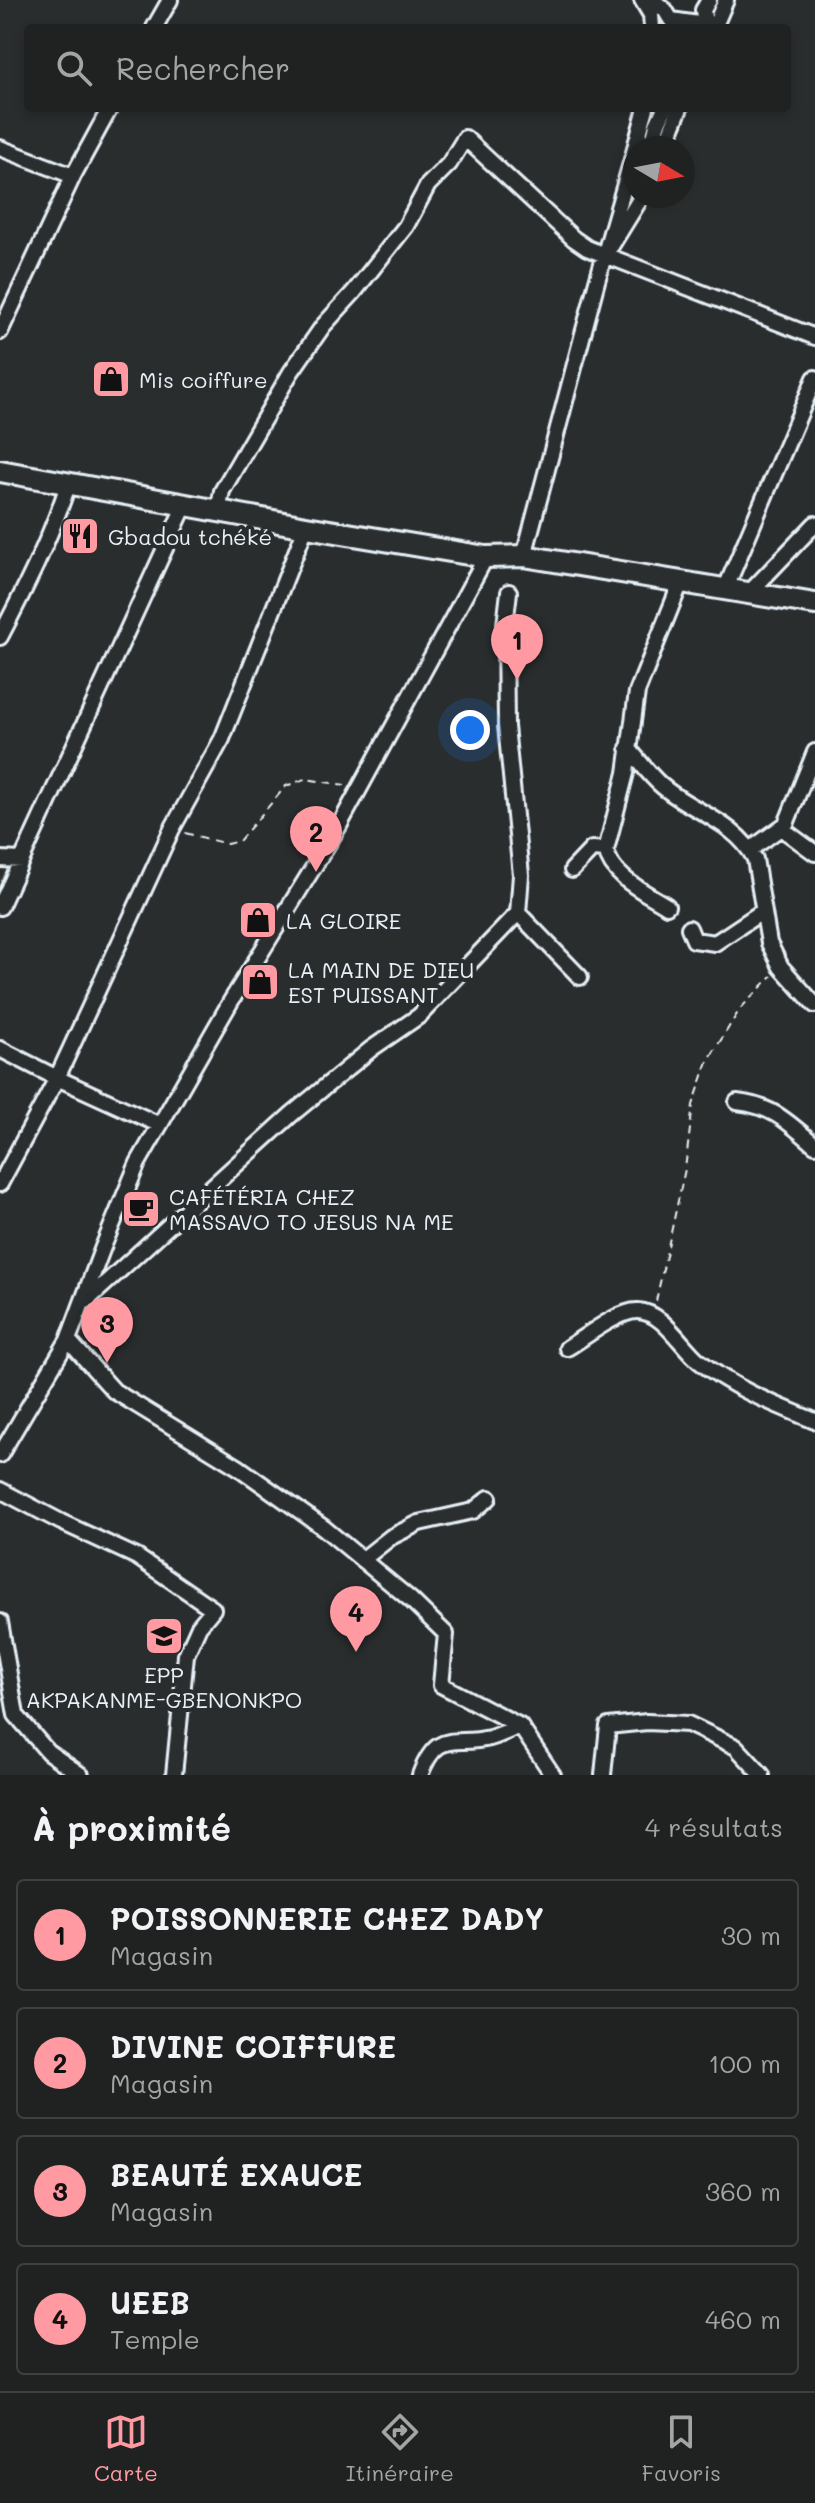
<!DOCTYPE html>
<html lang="fr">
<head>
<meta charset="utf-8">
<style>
	:root { --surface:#202222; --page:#2d2f2f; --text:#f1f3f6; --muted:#a2a4a5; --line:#3d3f40; --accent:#ff9aa2 }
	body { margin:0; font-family:Mali,sans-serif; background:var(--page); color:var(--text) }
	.compass { position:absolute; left:623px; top:136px; width:72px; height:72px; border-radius:50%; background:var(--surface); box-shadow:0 4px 12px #0003; rotate:100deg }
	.you { position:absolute; left:470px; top:730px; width:28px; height:28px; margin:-20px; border:6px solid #fff; border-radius:50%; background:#1a73e8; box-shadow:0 0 0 12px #1a73e833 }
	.badge { display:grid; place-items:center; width:52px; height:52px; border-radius:50%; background:var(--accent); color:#111; font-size:26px; font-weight:700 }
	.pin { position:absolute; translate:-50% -66px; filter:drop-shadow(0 2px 4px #0008) }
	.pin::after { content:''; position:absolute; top:42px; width:28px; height:24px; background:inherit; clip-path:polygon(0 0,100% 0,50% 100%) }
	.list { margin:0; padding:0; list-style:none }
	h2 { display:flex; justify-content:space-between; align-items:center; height:104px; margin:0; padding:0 32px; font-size:34px }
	h2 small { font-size:26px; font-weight:400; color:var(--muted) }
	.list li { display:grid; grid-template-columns:52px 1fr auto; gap:24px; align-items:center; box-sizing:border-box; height:112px; margin:0 16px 16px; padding:0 16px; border:2px solid var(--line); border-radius:8px }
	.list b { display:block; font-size:30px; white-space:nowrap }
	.list p { margin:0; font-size:26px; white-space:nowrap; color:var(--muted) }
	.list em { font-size:26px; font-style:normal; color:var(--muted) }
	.icon { flex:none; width:44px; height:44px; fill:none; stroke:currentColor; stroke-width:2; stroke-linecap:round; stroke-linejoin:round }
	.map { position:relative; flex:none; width:815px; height:1775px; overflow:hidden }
	.search { position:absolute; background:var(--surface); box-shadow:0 4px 12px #0003; left:24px; right:24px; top:24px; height:88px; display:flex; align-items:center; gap:20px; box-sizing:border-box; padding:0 28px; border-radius:8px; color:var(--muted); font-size:30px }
	.sheet { height:616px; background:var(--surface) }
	nav { display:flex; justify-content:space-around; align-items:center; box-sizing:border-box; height:112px; border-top:2px solid var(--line); background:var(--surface); font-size:22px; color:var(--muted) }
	nav a { display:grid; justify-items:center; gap:4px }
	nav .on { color:var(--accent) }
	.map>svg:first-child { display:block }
</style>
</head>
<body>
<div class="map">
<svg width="815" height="1775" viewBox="0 0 815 1775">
	<rect width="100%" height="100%" fill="#2a2d2e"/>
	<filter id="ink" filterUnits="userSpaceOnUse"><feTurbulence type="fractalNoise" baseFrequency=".0125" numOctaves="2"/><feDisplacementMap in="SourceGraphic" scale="16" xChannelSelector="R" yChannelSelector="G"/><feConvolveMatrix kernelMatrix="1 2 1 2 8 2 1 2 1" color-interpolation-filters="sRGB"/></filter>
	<g filter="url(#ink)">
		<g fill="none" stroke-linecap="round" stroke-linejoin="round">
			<defs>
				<path id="minor" d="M642,0l9,15 1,13
					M646,4l9,-2 10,8 6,10 34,5 -2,-15 6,-10
					M154,28l16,-28
					M714,28l12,-28
					M0,148l73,28
					M635,148l11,-40
					M652,148l5,-23 8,-17
					M664,148l16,-40
					M611,246l31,-50
					M0,332l73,-156 37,-68
					M218,511l4,-20 69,-119 32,-46 31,-34 52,-66 22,-41 21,-21 16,-26 109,101 13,9 228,89
					M524,556l73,-275 38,-132
					M725,590l90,-212
					M749,593l66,-69
					M0,637c26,-50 50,-98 68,-152
					M628,748c11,12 21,27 34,38 30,26 73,35 93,73l14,84 12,24 34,38
					M781,828l34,25
					M750,850l36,-26 29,-72
					M0,859l22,1
					M572,870l20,-21 14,1
					M667,906c-22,-14 -55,-28 -61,-56l20,-77 11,-81 44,-110
					M0,907l185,-402
					M518,913l62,64
					M689,928l5,12 21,3 48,-32
					M0,1049l57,29 -57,106
					M737,1102c36,4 51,20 78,43
					M160,1125l-103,-47 115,-249 50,-90 84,-212
					M86,1301l206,-187 79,-65 48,-33 99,-103 3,-38 -15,-149 -1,-101 4,-33
					M68,1340l46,51 124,76 86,61 87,72 35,34 -5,51 79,41 33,49
					M567,1348c17,-10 52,-38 71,-37 25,1 43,35 61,50 35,28 75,43 116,60
					M0,1455l68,-115 35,-93 35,-84 93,-162 108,-175 147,-269
					M0,1490l61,32 76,35 76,52 -14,17 -13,29 -12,120
					M362,1560l29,-23 28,-14 54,-12 16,-13
					M0,1622l16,93 32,37 33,23
					M420,1775c18,-47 33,-28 70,-37 10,-3 20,-8 30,-12
					M603,1775l5,-49 39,-4 41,2 48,23 26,28"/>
				<path id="highway" d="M0,471l306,56 180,30 38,-1 291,48"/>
			</defs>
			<use href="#minor" stroke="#e8f1f8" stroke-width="20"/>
			<use href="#highway" stroke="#e8f1f8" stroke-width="26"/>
			<path stroke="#e8f1f8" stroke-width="2" stroke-dasharray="8 6" stroke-linecap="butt" d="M185,833l42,11 12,-3 47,-55 19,-7 40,6
				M656,1301l29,-132 8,-64 15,-44 32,-52 32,-33"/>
			<use href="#minor" stroke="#2a2d2e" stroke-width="14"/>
			<use href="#highway" stroke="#2a2d2e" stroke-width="20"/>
		</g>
	</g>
	<defs>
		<symbol id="shop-square" viewBox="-11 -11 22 22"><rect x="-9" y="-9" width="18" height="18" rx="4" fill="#ff9aa2" stroke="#2a2d2e"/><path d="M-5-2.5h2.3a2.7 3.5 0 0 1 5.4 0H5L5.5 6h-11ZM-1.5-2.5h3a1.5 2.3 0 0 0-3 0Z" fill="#111"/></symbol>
		<symbol id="restaurant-square" viewBox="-11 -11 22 22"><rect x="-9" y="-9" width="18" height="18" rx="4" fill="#ff9aa2" stroke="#2a2d2e"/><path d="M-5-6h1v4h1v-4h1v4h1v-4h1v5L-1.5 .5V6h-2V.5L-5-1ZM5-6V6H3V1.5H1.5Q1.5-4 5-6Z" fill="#111"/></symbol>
		<symbol id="cafe-square" viewBox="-11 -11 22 22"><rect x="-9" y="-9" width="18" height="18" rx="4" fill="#ff9aa2" stroke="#2a2d2e"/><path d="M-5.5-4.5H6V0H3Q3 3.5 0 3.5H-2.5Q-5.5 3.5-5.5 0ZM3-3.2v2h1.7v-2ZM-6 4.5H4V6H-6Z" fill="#111"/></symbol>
		<symbol id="school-square" viewBox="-11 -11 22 22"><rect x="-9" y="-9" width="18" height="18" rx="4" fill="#ff9aa2" stroke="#2a2d2e"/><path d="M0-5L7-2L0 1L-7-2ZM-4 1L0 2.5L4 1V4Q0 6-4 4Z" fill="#111"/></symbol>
	</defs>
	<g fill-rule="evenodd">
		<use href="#shop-square" x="89" y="357" width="44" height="44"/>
		<use href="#restaurant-square" x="58" y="514" width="44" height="44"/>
		<use href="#shop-square" x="236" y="898" width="44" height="44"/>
		<use href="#shop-square" x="238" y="960" width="44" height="44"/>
		<use href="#cafe-square" x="119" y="1187" width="44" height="44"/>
		<use href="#school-square" x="142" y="1614" width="44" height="44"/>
	</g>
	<g text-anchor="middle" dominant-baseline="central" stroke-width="8" stroke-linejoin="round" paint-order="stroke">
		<g font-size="22" fill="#e8f1f8" stroke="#2a2d2e" text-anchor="start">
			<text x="139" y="379">Mis coiffure</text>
			<text x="108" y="536">Gbadou tchéké</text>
			<text x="286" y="920">LA GLOIRE</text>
			<text x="288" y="969">LA MAIN DE DIEU<tspan x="288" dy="25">EST PUISSANT</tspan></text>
			<text x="169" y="1196">CAFÉTÉRIA CHEZ<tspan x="169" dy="25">MASSAVO TO JESUS NA ME</tspan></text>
			<text x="164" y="1674" text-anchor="middle">EPP<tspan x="164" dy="25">AKPAKANME-GBENONKPO</tspan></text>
		</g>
	</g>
</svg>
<svg class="compass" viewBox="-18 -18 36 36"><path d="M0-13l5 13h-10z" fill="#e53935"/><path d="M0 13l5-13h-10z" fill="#a2a4a5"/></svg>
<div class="you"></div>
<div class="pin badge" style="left:517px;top:680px">1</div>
<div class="pin badge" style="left:316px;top:872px">2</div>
<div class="pin badge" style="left:107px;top:1363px">3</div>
<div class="pin badge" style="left:356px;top:1652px">4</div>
<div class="search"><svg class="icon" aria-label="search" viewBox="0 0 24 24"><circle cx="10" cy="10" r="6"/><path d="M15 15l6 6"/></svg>Rechercher</div>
</div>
<section class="sheet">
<h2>À proximité<small>4 résultats</small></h2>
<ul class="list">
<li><span class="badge">1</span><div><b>POISSONNERIE CHEZ DADY</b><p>Magasin</p></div><em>30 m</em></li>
<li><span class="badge">2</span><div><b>DIVINE COIFFURE</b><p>Magasin</p></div><em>100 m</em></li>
<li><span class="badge">3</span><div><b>BEAUTÉ EXAUCE</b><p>Magasin</p></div><em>360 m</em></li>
<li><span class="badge">4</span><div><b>UEEB</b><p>Temple</p></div><em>460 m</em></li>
</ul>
</section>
<nav>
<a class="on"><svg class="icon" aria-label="map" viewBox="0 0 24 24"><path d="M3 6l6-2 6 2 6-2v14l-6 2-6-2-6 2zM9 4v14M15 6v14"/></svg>Carte</a>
<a><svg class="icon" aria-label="directions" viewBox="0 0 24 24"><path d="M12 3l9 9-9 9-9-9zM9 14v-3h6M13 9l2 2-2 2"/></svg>Itinéraire</a>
<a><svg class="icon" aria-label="saved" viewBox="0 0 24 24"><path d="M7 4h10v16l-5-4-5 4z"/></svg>Favoris</a>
</nav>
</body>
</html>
